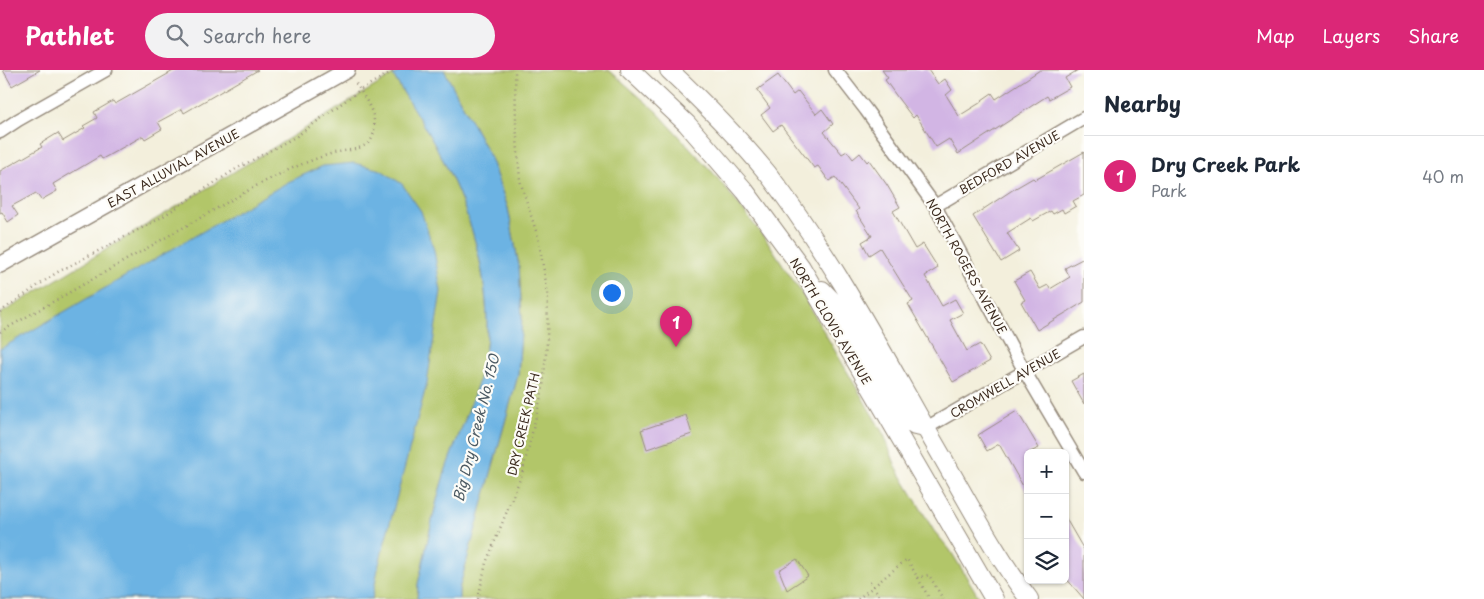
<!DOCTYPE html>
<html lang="en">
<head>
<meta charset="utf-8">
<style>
	:root { --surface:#fff; --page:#f2f2f3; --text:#1f2937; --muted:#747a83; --line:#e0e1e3; --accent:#db2777 }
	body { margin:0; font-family:"Playpen Sans",sans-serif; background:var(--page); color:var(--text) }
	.controls { position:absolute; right:15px; bottom:15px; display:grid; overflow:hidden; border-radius:8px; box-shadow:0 1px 4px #0004 }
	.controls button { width:45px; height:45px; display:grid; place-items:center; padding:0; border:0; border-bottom:1px solid var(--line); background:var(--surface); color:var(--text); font:25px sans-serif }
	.you { position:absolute; left:611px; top:222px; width:18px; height:18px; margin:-12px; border:4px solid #fff; border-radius:50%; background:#1a73e8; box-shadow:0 0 0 8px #1a73e833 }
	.badge { display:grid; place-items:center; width:32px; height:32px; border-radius:50%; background:var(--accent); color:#fff; font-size:16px; font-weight:700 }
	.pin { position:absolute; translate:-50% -41px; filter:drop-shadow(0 1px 2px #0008) }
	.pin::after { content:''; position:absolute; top:26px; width:18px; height:15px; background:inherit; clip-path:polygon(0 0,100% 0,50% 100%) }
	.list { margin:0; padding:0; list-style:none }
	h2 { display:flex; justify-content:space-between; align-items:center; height:65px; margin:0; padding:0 20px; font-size:21px }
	h2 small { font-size:16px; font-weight:400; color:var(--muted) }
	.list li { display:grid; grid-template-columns:32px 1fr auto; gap:15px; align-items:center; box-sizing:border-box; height:80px; padding:0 20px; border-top:1px solid var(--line) }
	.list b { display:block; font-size:19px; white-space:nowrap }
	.list p { margin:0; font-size:16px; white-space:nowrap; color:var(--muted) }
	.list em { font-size:16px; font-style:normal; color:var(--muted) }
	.icon { flex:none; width:28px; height:28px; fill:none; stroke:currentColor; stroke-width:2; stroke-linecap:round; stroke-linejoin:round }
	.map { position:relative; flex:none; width:1084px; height:529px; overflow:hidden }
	header { display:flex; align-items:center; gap:30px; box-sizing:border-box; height:70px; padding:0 25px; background:var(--accent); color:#fff }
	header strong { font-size:24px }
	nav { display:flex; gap:28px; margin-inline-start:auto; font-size:18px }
	.search { width:350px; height:45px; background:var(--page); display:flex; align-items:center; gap:12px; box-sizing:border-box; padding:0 18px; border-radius:28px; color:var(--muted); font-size:19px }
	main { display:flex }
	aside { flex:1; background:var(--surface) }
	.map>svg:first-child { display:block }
</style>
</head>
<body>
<header>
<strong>Pathlet</strong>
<div class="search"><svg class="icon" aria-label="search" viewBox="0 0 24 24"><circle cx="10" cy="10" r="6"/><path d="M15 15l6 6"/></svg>Search here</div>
<nav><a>Map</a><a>Layers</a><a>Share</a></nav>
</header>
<main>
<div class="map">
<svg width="1084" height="529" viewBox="0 0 1084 529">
	<rect width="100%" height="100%" fill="#fdfcf7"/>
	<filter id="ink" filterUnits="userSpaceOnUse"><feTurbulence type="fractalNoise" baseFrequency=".02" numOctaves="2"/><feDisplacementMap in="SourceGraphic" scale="10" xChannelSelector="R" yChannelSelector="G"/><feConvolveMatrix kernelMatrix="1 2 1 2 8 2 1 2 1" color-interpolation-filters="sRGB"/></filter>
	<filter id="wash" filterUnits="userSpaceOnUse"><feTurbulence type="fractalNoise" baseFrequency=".0096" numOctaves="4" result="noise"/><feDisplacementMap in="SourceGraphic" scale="20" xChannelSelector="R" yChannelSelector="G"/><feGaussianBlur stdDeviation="1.12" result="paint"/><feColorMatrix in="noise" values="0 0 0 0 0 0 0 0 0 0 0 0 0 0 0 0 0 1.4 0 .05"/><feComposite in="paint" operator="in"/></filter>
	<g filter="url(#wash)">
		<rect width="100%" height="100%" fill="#f3efdc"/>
		<path fill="#b2c669" stroke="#767844" d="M444,0h165l48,42 58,63 53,67 34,52 82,141 12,32 38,64 16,19 30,49h-521v-10l59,-214 4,-57 -3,-52 -11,-58 -19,-53z
			M393,5c19,33 41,65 57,99 23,49 38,103 37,158 0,42 -27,97 -41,137 -12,36 -19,78 -28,115l-1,15h-417v-285z"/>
		<path fill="#6cb3e3" stroke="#546e80" d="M403,0h41l45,85 19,53 11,58 3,52 -4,57 -59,214v10h-42l1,-15c9,-37 16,-79 28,-115 14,-40 41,-95 41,-137 1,-55 -14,-109 -37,-158 -16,-34 -38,-66 -57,-99z
			M354,93l27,7 21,14 19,27 13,39 7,41 -14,92 -48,181 -7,35h-372v-250l288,-167 35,-16z"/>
		<g id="blocks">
			<path fill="#d2b5e4" d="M3,0h37l-28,16z
				M175,0h83l-74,43 -2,-4 -24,13 4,7 -17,10 -2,-3 -41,23 -2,-3 -47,28 4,7 -16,9 -5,-7 -24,13 6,9 -10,7 -6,-10 -2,1v-42l42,-24 -2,-3 18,-11 5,8 22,-13 -2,-2 14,-8 -3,-6 19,-11 2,3z
				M882,0h46l10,14 7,-5 7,11 -6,5 13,21 24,-15 -1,-1 10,-7 4,6 44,-29h38l-13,8 5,9 -21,12 -2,-3 -89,58 -9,-15 -13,8 -20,-32 -3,3 -13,-17 -15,-21 3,-2z
				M778,5l15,20 5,-4 18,23 6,-5 11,15 -9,8 18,22 5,-3 6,8 7,-6 7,9 2,-2 18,25 13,22 -7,4 22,38 8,-5 15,24 -13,8 17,30 13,-7 8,14 -13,7 17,31 13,-7 10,17 -37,21 -45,-78 5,-3 -33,-53 -11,7 -7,-13 10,-6 -16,-25 3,-2 -24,-32 -6,4 -11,-15 -4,2 -33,-43 -8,6 -12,-16 9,-7 -13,-18z
				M1084,82v43l-11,6 3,5 -12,7 -2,-4 -9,5 -2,-3 -18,10 -2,-3 -24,15 12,18 -18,11 -28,-46 41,-27 19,-11 2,2z
				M1084,188v44l-47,28 -16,-28 4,-2 -11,-19 16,-9 10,17 8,-4 2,4 20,-12 -5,-9z
				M1084,304v30l-13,-23z
				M1017,341l22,37 -11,5v42l-29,-51 -12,7 -9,-16z
				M686,345l6,19 -45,15 -6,-19z
				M1065,447l19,33v49l-19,-22z
				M797,489l11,17 -21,14 -8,-20z"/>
		</g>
	</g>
	<g filter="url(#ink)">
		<use href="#blocks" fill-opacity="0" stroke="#978c7d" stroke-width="1"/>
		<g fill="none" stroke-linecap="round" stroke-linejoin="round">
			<defs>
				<path id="minor" d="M835,0l31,40 69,96 90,166 59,100
					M0,62l18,-12 88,-50
					M935,136l149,-88
					M926,358l158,-91"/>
				<path id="tertiary" d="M0,195l347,-195"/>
				<path id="secondary" d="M630,0l57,54 58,67 56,76 193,332
					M669,0c35,33 69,67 99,104 64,83 113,176 165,267 31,53 59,109 96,158
					M822,220l18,19 67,111 8,6 11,2"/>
			</defs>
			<use href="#minor" stroke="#978c7d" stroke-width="15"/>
			<use href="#tertiary" stroke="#978c7d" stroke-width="18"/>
			<use href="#secondary" stroke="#978c7d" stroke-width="20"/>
			<path stroke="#978c7d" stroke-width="2.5" stroke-dasharray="1 4" stroke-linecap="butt" d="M0,242l56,-39 101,-53 79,-51 61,-33 63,-46 35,-20
				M0,262l256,-146c25,-13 50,-25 78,-33 11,-3 33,-3 38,-15 8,-21 -6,-38 -17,-56
				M917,508l12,-3 14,24
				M870,512l12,17
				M478,529l8,-36 36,-89 21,-86 4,-46 1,-48 -10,-57 -18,-56 -4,-58 -1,-53
				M858,529l49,-40 21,37"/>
			<use href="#minor" stroke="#fff" stroke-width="12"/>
			<use href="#tertiary" stroke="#fff" stroke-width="15"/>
			<use href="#secondary" stroke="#fff" stroke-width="18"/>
		</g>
	</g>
	<g text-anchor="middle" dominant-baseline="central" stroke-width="4.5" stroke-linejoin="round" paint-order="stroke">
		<g font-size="12" fill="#3b2a1e" stroke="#fdfcf7">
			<text transform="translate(1009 92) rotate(-30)">BEDFORD AVENUE</text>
			<text transform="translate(173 98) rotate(-29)">EAST ALLUVIAL AVENUE</text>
			<text transform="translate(967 196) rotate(61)">NORTH ROGERS AVENUE</text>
			<text transform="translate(831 251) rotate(59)">NORTH CLOVIS AVENUE</text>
			<text transform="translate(1005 313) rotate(-30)">CROMWELL AVENUE</text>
			<text transform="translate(523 354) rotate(-77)">DRY CREEK PATH</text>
		</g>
		<g font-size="14" font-style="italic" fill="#4c5a63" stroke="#fdfcf7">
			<text transform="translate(476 358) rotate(-76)">Big Dry Creek No. 150</text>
		</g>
	</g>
</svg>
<div class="controls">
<button>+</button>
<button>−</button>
<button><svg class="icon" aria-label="layers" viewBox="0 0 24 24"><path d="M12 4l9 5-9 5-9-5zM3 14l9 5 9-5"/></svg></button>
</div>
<div class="you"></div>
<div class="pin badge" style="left:676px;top:277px">1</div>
</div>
<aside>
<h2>Nearby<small></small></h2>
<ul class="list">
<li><span class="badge">1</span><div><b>Dry Creek Park</b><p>Park</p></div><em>40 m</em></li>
</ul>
</aside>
</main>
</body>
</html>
